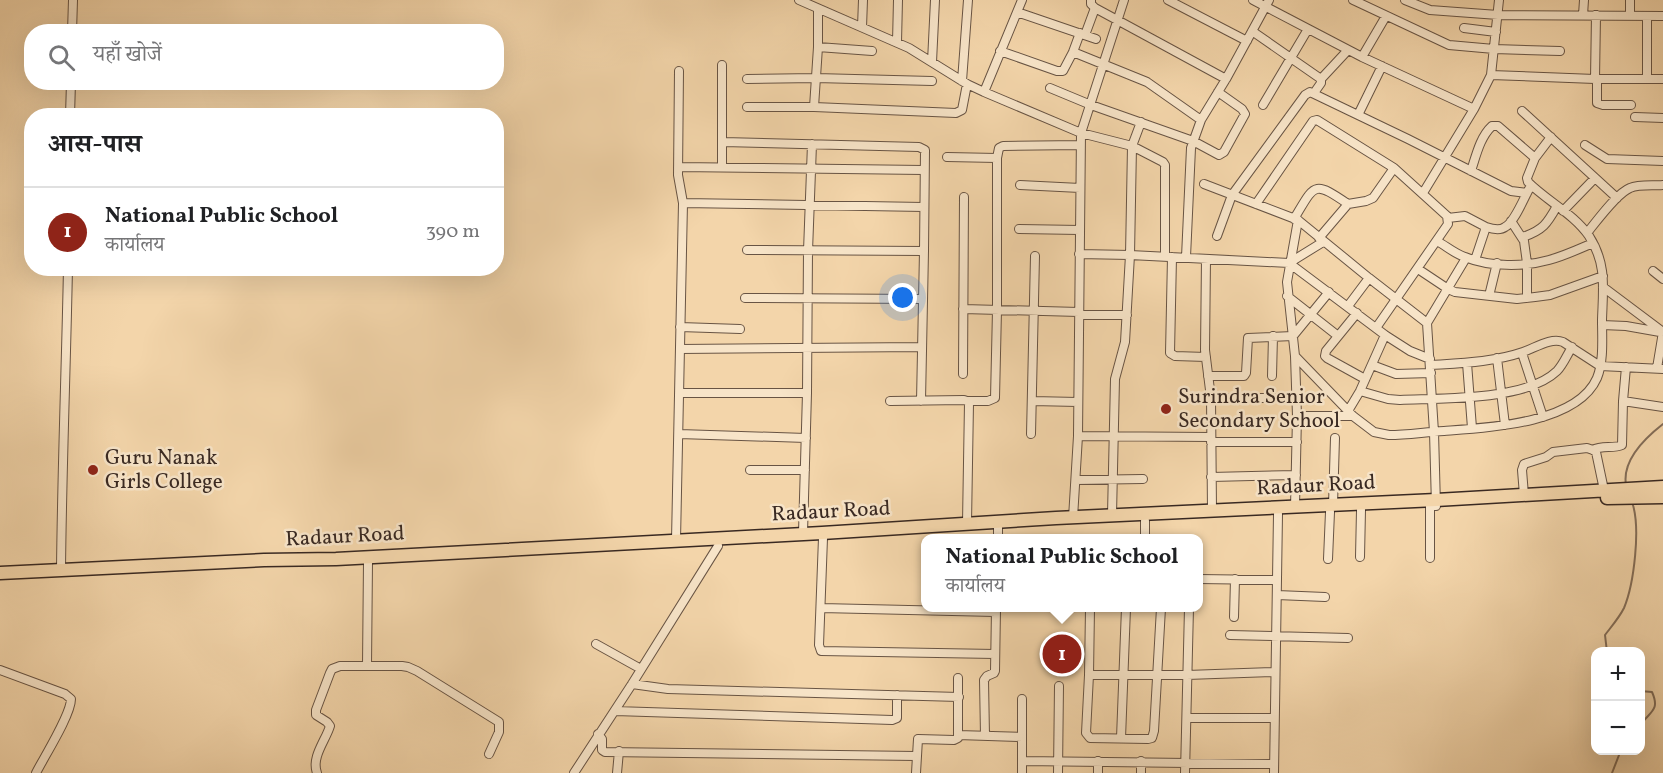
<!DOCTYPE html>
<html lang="hi">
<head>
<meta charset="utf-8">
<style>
	:root { --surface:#fff; --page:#f6f6f6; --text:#202124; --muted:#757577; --line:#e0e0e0; --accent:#8f2418 }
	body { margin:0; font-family:Vollkorn,"Noto Serif Devanagari",serif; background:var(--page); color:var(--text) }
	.controls { position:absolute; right:18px; bottom:18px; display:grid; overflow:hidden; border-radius:12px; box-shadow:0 6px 24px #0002 }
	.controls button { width:54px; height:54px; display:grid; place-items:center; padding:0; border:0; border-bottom:2px solid var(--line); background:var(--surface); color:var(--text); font:30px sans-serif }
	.you { position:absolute; left:903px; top:298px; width:21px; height:21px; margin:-15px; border:4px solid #fff; border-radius:50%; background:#1a73e8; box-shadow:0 0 0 9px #1a73e833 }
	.badge { display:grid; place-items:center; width:39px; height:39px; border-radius:50%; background:var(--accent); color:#fff; font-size:20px; font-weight:700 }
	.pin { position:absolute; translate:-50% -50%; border:3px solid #fff; box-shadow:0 2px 6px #0006 }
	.popup { position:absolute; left:921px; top:534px; width:282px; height:78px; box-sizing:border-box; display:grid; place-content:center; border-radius:12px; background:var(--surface); filter:drop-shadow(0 2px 4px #0005); font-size:20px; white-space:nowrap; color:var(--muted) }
	.popup b { font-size:22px; color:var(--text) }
	.popup::after { content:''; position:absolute; left:50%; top:100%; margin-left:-12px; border:12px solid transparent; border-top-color:var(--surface) }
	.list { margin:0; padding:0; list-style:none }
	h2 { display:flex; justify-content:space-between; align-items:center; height:78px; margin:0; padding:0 24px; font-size:26px }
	h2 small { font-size:20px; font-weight:400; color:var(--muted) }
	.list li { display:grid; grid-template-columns:39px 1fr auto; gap:18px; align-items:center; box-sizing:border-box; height:90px; padding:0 24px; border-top:2px solid var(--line) }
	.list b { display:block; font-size:22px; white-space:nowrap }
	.list p { margin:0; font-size:20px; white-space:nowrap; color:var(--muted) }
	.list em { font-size:20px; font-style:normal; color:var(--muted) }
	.icon { flex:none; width:33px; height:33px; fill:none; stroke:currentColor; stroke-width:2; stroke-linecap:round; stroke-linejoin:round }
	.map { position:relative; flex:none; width:1663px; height:773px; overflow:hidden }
	.search { position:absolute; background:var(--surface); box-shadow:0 6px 24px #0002; left:24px; top:24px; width:480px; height:66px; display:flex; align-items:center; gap:15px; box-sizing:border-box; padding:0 21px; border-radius:24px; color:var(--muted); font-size:22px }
	.panel { position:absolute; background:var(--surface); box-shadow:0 6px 24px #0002; left:24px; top:108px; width:480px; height:168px; border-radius:24px }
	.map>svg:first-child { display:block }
</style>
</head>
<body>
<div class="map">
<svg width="1663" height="773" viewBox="0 0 1663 773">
	<rect width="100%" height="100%" fill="#f3d5aa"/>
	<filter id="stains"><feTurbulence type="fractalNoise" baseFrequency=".00333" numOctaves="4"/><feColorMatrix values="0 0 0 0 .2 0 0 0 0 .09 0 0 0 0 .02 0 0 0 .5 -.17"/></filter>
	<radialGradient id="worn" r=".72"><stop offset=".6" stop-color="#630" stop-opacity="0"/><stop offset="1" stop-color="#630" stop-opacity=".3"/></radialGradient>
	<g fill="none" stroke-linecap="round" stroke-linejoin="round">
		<path stroke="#836d58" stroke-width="2" d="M1626,485c-4,-24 19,-47 37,-61
			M1607,652l-2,-17c6,-8 14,-17 19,-27 10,-24 17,-81 8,-106
			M1640,691l12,1c8,18 -1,19 -12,33
			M1612,773l9,-23"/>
		<defs>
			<path id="minor" d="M799,0l110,48 58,36 17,8 97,41 51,13 31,16 2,3v91
				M1091,0v4l4,4 131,71
				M1168,0l79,41
				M1253,0l109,57 112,52
				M1353,0l96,45 45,4 66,2
				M1405,0l25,10 68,5 165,1
				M1017,12l79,27
				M1583,15l1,-15
				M1630,15v-15
				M862,27l1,-27
				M1464,28l32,4
				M1252,31l69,48v4l-7,10
				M72,32l1,-32
				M1085,35l10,-27
				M897,42l1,-42
				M818,47l54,4
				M1000,51l57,20h6l10,-19 7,-19
				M1073,52l74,30 54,38
				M1362,57l24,-41
				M932,62l3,-62
				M722,65v102
				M1491,75l104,4h68
				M747,79l69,-1 116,3
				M1321,79l27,-29
				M1595,79l1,-64
				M1597,79v24l6,2h28
				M1647,79v-63
				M962,81l6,-81
				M1050,88l41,17 102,36 26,14 5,-3 21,-38 -3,-5 -24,-17
				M984,92l38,-92
				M1263,105l45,-76
				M747,107h67l142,6 6,-3 5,-26
				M814,107l4,-60v-38
				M1522,111l95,87
				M1358,115l24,-49
				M70,116l1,-34
				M1635,117l28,1
				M723,142l196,5 6,3 -1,101 -3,150
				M1585,145l22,14 56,2
				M947,157l50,1
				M678,167l246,3
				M1471,171c5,-15 9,-34 21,-45h6l37,32
				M1204,184l94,36 71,58 58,45
				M1020,185l60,3
				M1423,193l51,-84 17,-34 8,-75
				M683,203l241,4
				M1256,204l57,-83 4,-1 77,48 53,48 1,8 -72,104
				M1563,211l32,-33
				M1448,218l17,-2 21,11
				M1294,219c21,-35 19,-39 54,-15
				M1298,220l-11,62 8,74 58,60 21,16 15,3c18,0 36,-3 55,-4 42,-3 133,-7 153,-53 7,-17 5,-40 5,-58 1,-32 5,-56 -13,-84 -15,-22 -42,-35 -61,-54l-1,-4 8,-20 16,-21
				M1511,221l13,20 3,22v35
				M1019,229l61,1
				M1587,233c9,-11 30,-40 43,-45 9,-4 23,-2 33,-3
				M1217,236l15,-41 73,-100 5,-3 98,47 103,52 16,2
				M1523,237c20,-7 24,-13 34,-31
				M1319,238l29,-34 18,-3 7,-3 21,-30
				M1437,241c9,5 18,13 28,16 25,10 59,10 84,3 15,-4 30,-11 44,-17
				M1323,242l-34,21 96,72 25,16 20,8
				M747,250l177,1
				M1079,254l51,1 159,8
				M1172,257l-2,96 5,3 31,1
				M1186,257l5,-109 10,-28 25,-41 43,-79
				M1206,259l-1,91 6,48 1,112
				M1475,260l11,-33c6,2 14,4 19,0 9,-4 19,-29 24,-38
				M1418,269l30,20 7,3 62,7 18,-2 15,-2 53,-19
				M1653,271l10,8
				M1603,287l60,45 -6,36
				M1287,296l51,40
				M1489,296l8,-33
				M745,298l178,1
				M1348,306l21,-28
				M963,309l116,3
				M1357,313l-31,38 -1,5 2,2 38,21
				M1079,315h48
				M1602,325l24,1 34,6
				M680,327l60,2
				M680,349l242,-2
				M1522,353l21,64
				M1295,356l2,60 -2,91
				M1497,358l8,67
				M1467,363l5,65
				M1372,365l24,9 35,-1
				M1431,365c31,-2 63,-3 92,-13 12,-4 28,-15 40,-10l37,24 63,3
				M963,374l1,-177
				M1208,376h36l2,-3 2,-35 45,-2 36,-44
				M1272,376l1,-40
				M1360,391l28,8 12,1c42,-2 126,1 157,-29 6,-6 10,-16 15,-24
				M679,393h128
				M1211,398h63
				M890,401l74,-1 3,1 2,2 -2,120
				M967,401h21l7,-3 2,-88v-152l2,-10 4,-2 77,-1
				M1032,401l46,1
				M1623,401l40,6
				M1348,411l12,-20 25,-56
				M1297,416h56
				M679,434l127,4
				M1031,434l4,-178
				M1078,436l133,1
				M1211,442h86
				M1593,450c9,-5 20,-1 29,-5l1,-44 3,-34
				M750,470h55
				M1211,477l85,-2
				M1076,480l67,-1
				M1524,495l-2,-25 2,-6 22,-7 7,-5 34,-4 6,2 3,2 8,38
				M1333,505l2,-67
				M1436,506l-2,-74 -7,-109 39,-65
				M1112,515l3,-136 10,-37 5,-87 2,-109 9,-24
				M1073,518l5,-82 3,-303 43,-133
				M803,533l4,-140 1,-142 4,-107
				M823,538l-4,107 2,6 174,3
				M998,538v-16
				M1145,538v-17
				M676,540l7,-337 -5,-28 1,-104
				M1360,557l1,-47
				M1430,558v-52
				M1328,559l2,-47
				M61,569c1,-100 5,-200 7,-301
				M1198,579l79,1
				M1277,595l48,2
				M821,608l175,4
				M1090,608l-1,67 -3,58 4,5 58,1 4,-1 2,-7 7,-123
				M1234,617l1,-38
				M1230,635l118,3
				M596,644l45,25
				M367,665l1,-103
				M0,670l65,24 6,5c0,16 -27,58 -35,74
				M1089,675h98l88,-3
				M632,684l36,5 291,8
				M615,711l277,9 5,-2v-23
				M1187,718h87
				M598,734l4,5v11l3,2 311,4
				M958,735l64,2
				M985,736l-1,-56 3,-4 7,-3 1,-2 1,-62
				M1121,738l5,-130
				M1022,761l252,3
				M317,773c-6,-16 9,-33 13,-47l-3,-4 -11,-7v-5l14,-37 2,-4 8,-3h62l6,1 9,4 82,51v10l-10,22
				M574,773l58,-89 86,-138
				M617,773l2,-22
				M916,773l2,-34 36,1 4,-2v-60
				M1022,773v-74
				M1058,773l1,-87
				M1098,773v-12
				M1141,773v-12
				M1185,773l4,-165
				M1274,773l4,-259"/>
			<path id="primary" d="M1607,498l56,-1
				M0,573l264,-13 72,-1 486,-26 234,-15 380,-18 227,-13"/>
		</defs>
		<use href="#minor" stroke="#685444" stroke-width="10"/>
		<use href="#primary" stroke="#392922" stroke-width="15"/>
		<use href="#minor" stroke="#f7e4c8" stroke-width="8"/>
		<use href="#primary" stroke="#f3d5aa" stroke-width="12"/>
	</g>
	<g fill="#8f2418" stroke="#f7e4c8" stroke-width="2">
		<circle cx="1166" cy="409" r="6"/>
		<circle cx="93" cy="470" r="6"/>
	</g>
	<g text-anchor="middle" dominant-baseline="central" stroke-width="5" stroke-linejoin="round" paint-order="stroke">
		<g font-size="21" fill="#392922" stroke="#f7e4c8" text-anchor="start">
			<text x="1178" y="397">Surindra Senior<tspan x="1178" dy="24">Secondary School</tspan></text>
			<text x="105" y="458">Guru Nanak<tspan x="105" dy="24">Girls College</tspan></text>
		</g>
		<g font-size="21" fill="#392922" stroke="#f7e4c8">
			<text transform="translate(1316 486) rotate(-3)">Radaur Road</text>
			<text transform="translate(831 512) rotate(-3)">Radaur Road</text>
			<text transform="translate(345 537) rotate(-3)">Radaur Road</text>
		</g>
	</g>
	<rect width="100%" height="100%" filter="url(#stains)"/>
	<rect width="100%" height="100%" fill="url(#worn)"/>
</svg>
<div class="controls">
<button>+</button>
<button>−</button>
</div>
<div class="you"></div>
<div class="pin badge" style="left:1062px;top:654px">1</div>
<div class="popup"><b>National Public School</b>कार्यालय</div>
<div class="search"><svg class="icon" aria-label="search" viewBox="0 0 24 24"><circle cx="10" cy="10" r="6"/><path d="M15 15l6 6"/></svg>यहाँ खोजें</div>
<section class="panel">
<h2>आस-पास<small></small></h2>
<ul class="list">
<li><span class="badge">1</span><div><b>National Public School</b><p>कार्यालय</p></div><em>390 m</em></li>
</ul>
</section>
</div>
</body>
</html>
